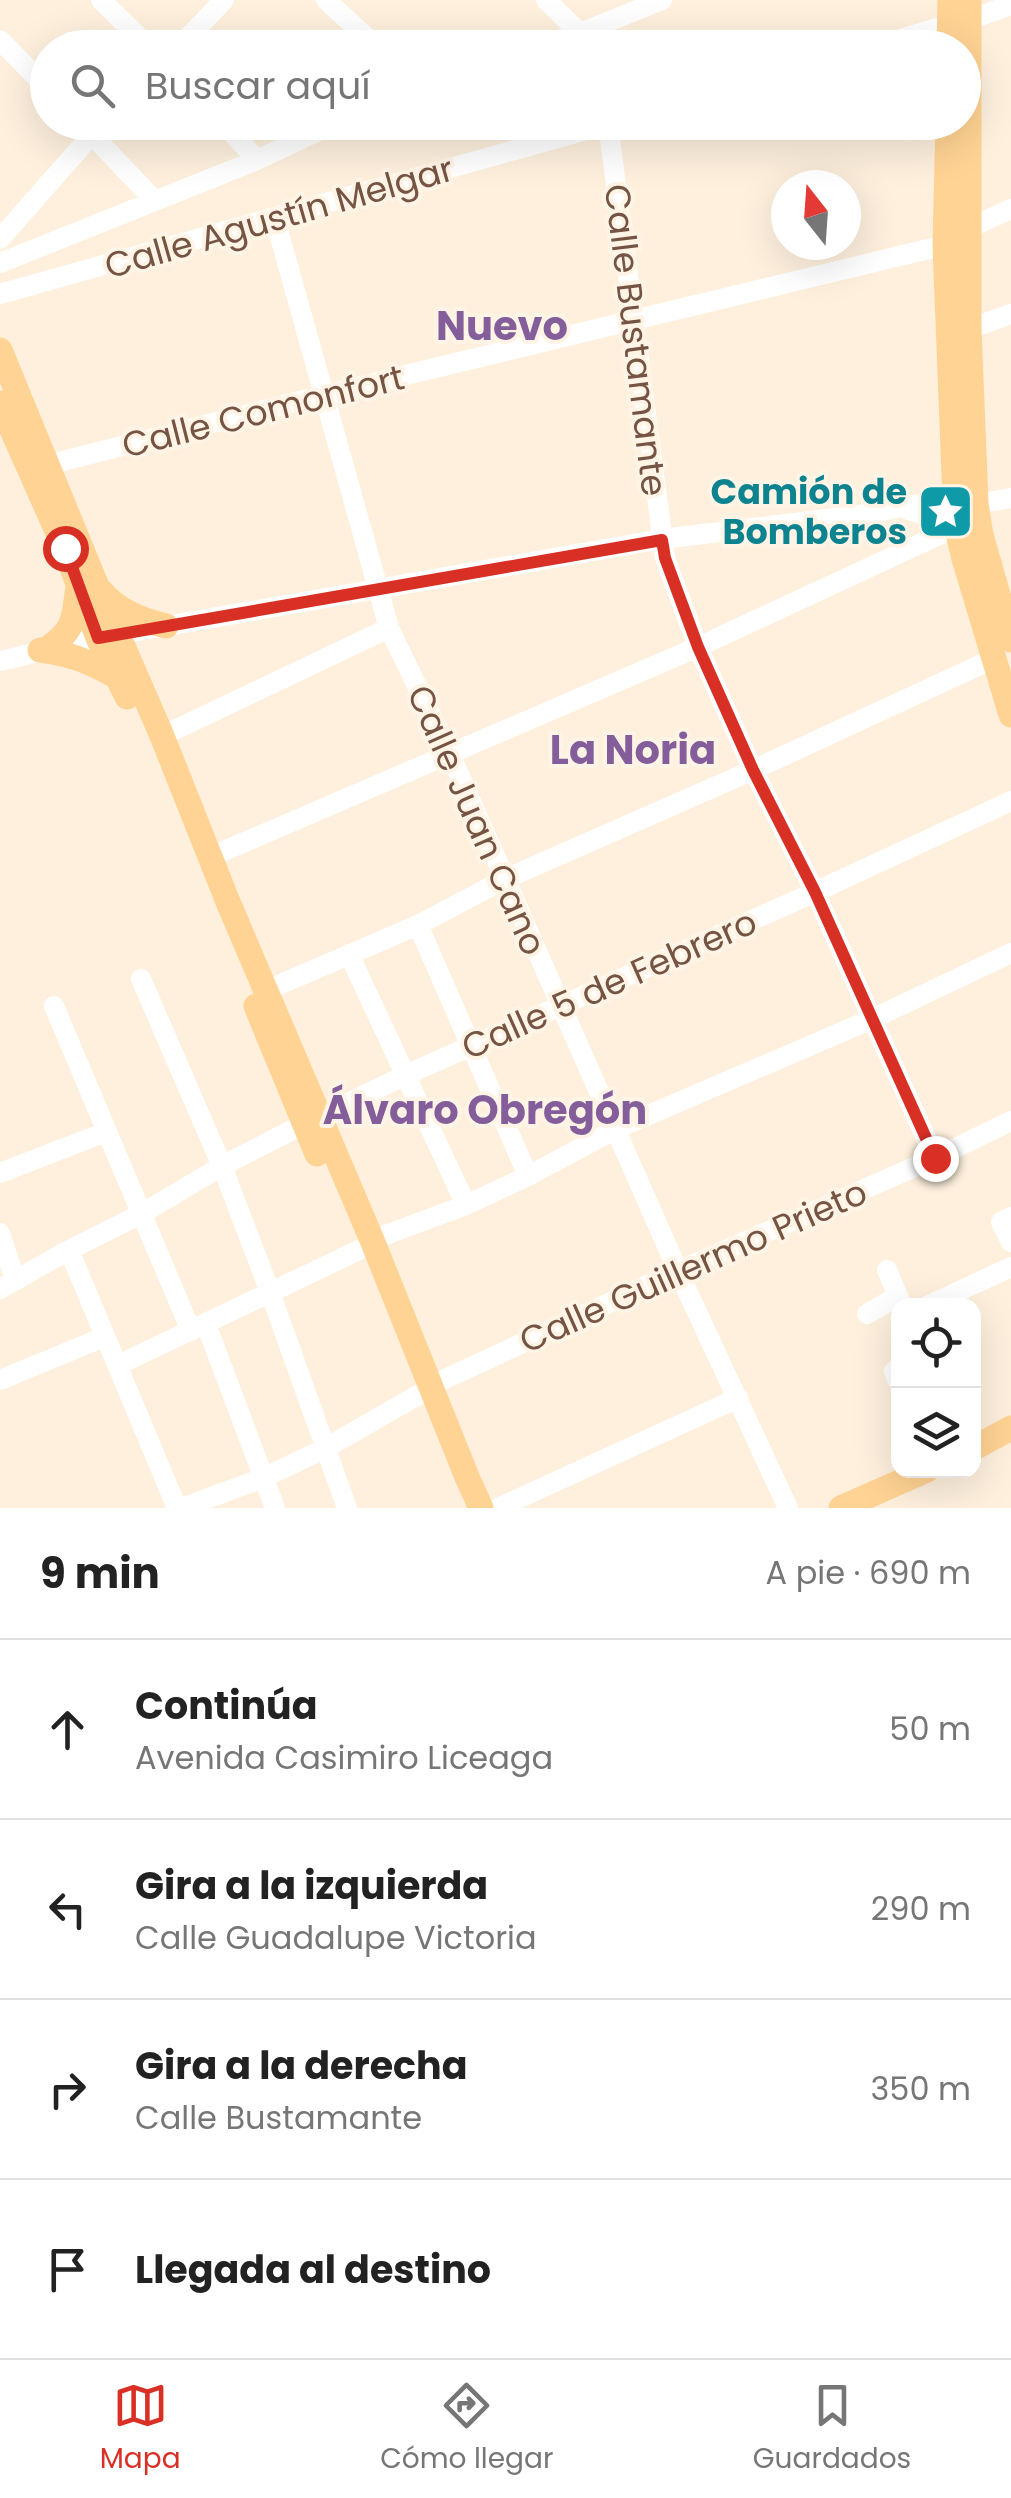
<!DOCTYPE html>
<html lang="es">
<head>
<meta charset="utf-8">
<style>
	:root { --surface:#fff; --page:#f2f2f2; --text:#222; --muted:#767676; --line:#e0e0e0; --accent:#d93025 }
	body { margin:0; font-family:Poppins,sans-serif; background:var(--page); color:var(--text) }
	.controls { position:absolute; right:30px; bottom:30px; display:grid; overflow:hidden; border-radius:20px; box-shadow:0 10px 40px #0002 }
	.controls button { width:90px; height:90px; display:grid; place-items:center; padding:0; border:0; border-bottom:2px solid var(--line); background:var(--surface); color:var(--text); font:50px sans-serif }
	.compass { position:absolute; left:771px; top:170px; width:90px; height:90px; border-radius:50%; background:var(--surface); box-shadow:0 10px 40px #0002; rotate:343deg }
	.stop { position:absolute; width:30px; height:30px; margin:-22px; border:8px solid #d93025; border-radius:50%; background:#fff }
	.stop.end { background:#d93025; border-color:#fff; box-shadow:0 2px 10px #0008 }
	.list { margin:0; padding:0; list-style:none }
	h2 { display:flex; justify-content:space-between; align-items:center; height:130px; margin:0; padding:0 40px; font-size:42px }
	h2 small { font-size:32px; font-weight:400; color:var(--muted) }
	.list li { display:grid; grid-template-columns:65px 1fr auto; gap:30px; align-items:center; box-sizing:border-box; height:180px; padding:0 40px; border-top:2px solid var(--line) }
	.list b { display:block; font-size:38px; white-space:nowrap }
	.list p { margin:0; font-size:32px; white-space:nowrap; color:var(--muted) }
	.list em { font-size:32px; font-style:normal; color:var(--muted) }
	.icon { flex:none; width:55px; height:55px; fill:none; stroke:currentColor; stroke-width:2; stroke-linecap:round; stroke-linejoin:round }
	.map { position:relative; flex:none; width:1011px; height:1508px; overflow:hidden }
	.search { position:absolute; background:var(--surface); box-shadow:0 10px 40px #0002; left:30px; right:30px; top:30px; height:110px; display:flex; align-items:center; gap:25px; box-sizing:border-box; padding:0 35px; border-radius:55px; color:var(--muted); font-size:38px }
	.sheet { height:850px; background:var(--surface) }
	nav { display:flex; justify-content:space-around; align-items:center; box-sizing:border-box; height:140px; border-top:2px solid var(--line); background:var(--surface); font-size:28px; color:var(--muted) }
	nav a { display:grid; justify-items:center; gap:5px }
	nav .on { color:var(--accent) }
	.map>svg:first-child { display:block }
</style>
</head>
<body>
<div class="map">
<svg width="1011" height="1508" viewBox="0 0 1011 1508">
	<rect width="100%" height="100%" fill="#fef0dd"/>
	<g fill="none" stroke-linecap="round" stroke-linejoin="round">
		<path stroke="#fff" stroke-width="20" d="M101,0l49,48
			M326,0l52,48
			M546,0l34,33
			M969,20l42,-15
			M0,40l48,49
			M178,48l46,-48
			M536,48l44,-15 82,-33
			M870,48l80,-24
			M80,122l75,79
			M222,122l35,38
			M608,124l57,434 33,89 55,123 62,122 120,266
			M275,219l114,409 61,126 228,517 110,237
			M969,228l42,-19
			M0,239l103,-117
			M0,263l257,-103 81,-38
			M0,294l615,-172
			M969,329l42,-15
			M47,465l276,-70 622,-150
			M904,508l23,8 29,2 21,-7 10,-9 24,-4
			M0,661l98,-23 564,-99 197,-24 109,-20
			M162,736l227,-108
			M210,857l488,-210 269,-125
			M418,925l110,251
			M349,954l117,251
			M141,979l81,187 48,126 77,216
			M267,990l151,-65 87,-46 248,-109 242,-112
			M54,1006l137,325
			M0,1173l106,-41
			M1011,1217l-10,5 10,20
			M0,1233l15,47
			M372,1240l94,-35 62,-29 88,-47 256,-110 139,-66
			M69,1250l108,258
			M887,1270l15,36
			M0,1289l69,-39 72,-36 81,-48 82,-42 102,-49 409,-183 196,-91
			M927,1306l84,-39
			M867,1314l31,-18
			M206,1324l69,184
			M118,1365l241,-115
			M898,1368l-4,3 4,10
			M0,1380l104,-43
			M430,1386l248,-115 257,-113 76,-37
			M182,1508l81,-30 61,-29 94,-54
			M498,1508l240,-110"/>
		<path stroke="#ffd393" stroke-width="25" d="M969,0v329l7,175 5,31 30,105
			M949,48l1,-48
			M948,122l-3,123 11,280 8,34 47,156
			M0,350l96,234 66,152 66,166 144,338 95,237 14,31
			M0,403l65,146 33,89 29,59
			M101,591c17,20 40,29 65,35
			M47,649c29,-20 26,-30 31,-62
			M40,650c32,4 50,12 77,27
			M256,1006l61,148
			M974,1448l37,-20
			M841,1508l86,-38"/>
	</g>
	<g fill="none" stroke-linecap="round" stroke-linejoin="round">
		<path stroke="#d93025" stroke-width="12" d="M65,548l33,90 564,-98 3,18 33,89 55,123 62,122 120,266"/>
	</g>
	<defs>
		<symbol id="sight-square" viewBox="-11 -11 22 22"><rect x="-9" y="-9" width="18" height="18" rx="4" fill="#0f9aa8" stroke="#fff4e5"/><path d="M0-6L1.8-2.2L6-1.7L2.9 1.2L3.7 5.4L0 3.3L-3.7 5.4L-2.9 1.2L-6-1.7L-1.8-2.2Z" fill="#fff"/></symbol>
	</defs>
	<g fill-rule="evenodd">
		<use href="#sight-square" x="914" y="480" width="63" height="63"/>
	</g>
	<g text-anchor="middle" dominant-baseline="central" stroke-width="8" stroke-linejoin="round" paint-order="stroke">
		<g font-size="35" fill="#765444" stroke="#fff4e5">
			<text transform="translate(279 217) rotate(-16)">Calle Agustín Melgar</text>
			<text transform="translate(636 340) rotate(83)">Calle Bustamante</text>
			<text transform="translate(263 411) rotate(-14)">Calle Comonfort</text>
			<text transform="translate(477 820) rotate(66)">Calle Juan Cano</text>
			<text transform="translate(609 984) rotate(-24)">Calle 5 de Febrero</text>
			<text transform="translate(693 1266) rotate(-24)">Calle Guillermo Prieto</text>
		</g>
		<g font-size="35" font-weight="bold" fill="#0d838f" stroke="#fff4e5" text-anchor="end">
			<text x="907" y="491">Camión de<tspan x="907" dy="40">Bomberos</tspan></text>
		</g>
		<g font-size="40" font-weight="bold" fill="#845e9a" stroke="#fff4e5">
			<text x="502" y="326">Nuevo</text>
			<text x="633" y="750">La Noria</text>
			<text x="485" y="1110">Álvaro Obregón</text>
		</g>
	</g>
</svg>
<div class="controls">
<button><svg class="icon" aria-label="locate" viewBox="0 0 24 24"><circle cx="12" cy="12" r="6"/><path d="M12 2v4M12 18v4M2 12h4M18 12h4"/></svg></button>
<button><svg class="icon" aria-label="layers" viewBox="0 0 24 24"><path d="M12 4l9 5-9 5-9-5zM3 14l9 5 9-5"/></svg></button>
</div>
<svg class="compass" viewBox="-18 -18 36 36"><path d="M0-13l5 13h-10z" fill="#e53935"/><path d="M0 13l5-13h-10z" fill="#767676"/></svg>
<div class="stop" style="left:65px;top:548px"></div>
<div class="stop end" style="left:935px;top:1158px"></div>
<div class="search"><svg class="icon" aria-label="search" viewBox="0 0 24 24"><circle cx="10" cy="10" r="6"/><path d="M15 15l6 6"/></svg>Buscar aquí</div>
</div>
<section class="sheet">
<h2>9 min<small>A pie · 690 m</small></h2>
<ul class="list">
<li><svg class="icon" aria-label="ahead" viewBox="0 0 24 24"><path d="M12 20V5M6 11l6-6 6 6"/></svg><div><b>Continúa</b><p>Avenida Casimiro Liceaga</p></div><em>50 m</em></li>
<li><svg class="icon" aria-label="left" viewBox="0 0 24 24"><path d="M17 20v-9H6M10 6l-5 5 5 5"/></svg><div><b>Gira a la izquierda</b><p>Calle Guadalupe Victoria</p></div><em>290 m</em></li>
<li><svg class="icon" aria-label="right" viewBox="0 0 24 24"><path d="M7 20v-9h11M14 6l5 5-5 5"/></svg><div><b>Gira a la derecha</b><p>Calle Bustamante</p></div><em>350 m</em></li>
<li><svg class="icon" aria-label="arrive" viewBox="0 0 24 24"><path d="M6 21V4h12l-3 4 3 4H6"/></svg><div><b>Llegada al destino</b></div></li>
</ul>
</section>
<nav>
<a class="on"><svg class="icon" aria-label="map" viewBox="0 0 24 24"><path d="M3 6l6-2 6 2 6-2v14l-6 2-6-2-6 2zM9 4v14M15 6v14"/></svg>Mapa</a>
<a><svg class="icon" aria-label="directions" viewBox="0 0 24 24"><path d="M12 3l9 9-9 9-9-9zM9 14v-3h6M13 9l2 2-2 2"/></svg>Cómo llegar</a>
<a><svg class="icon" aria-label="saved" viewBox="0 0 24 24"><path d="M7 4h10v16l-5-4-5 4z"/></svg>Guardados</a>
</nav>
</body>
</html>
